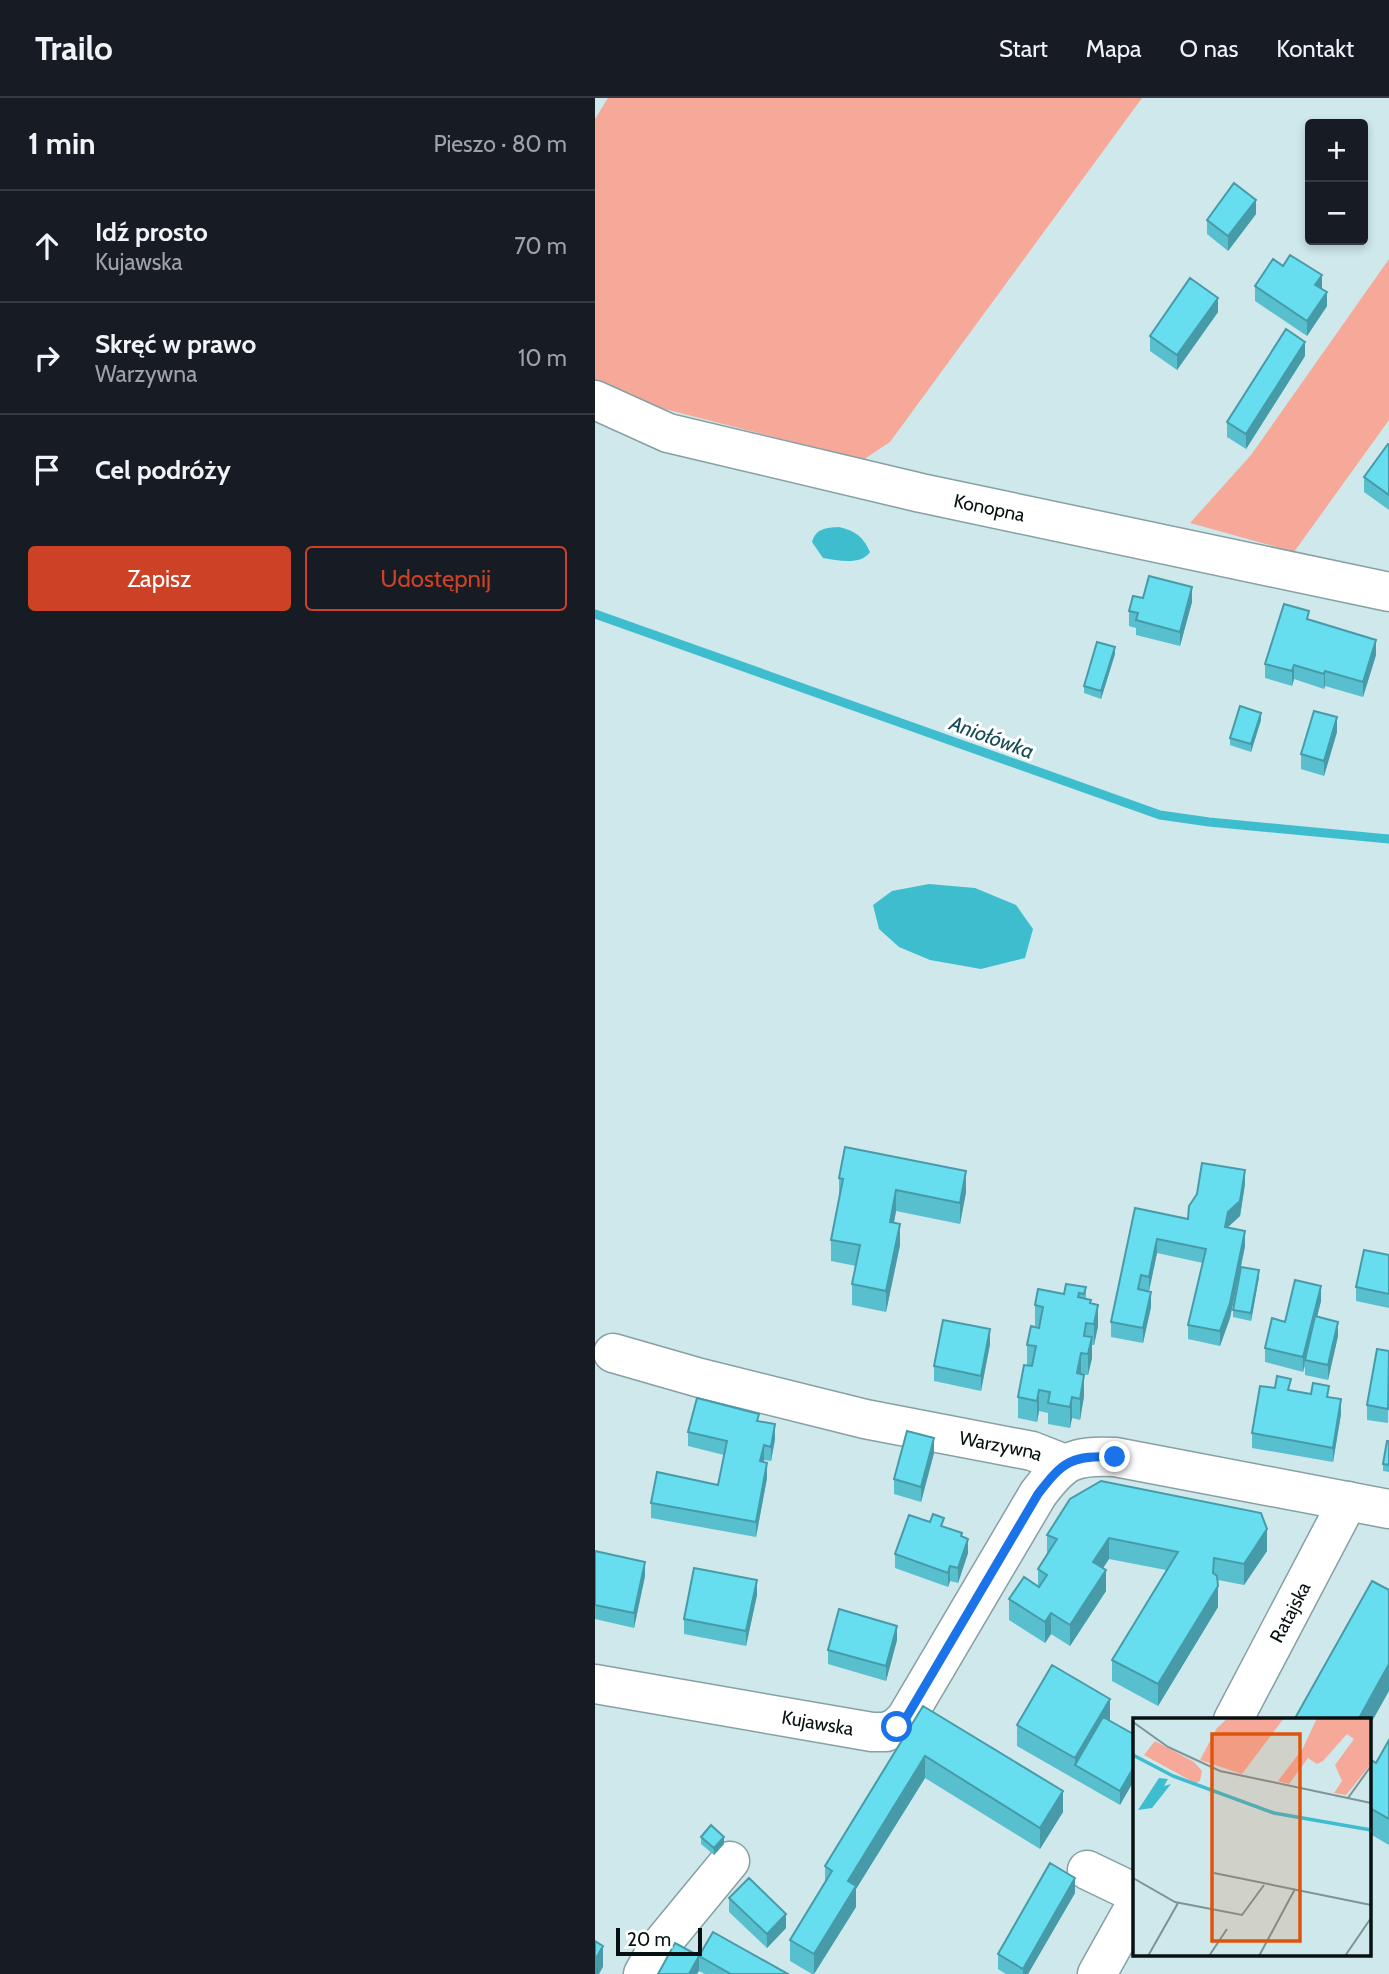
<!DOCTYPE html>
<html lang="pl">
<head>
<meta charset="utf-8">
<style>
	:root { --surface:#171b24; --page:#242831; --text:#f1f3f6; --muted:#9ea1a6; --line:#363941; --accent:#cd4226 }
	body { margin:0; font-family:Cabin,sans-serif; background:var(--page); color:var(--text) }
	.controls { position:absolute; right:21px; top:21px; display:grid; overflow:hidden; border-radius:7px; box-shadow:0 4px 10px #0003 }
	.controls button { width:63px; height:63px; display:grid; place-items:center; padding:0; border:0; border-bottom:2px solid var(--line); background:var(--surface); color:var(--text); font:35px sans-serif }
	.scale { position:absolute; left:21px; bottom:18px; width:86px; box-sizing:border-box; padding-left:7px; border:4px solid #081112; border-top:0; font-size:19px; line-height:24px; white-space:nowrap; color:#081112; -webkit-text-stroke:5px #fff; paint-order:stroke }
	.stop { position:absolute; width:21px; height:21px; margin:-16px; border:5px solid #1a73e8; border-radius:50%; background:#fff }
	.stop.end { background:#1a73e8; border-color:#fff; box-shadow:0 2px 7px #0008 }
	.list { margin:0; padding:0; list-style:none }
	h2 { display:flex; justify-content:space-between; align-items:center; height:91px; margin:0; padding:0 28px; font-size:30px }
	h2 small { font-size:23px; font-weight:400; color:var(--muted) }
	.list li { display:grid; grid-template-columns:46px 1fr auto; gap:21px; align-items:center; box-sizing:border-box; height:112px; padding:0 28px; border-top:2px solid var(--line) }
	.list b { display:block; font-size:26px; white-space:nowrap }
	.list p { margin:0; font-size:23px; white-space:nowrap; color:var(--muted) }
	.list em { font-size:23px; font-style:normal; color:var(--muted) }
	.actions { display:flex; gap:14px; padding:21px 28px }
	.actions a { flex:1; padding:16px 0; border:2px solid var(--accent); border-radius:7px; text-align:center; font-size:24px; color:var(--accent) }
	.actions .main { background:var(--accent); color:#fff }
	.icon { flex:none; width:38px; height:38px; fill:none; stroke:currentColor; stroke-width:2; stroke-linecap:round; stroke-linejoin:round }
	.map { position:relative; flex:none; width:794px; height:1876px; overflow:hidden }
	header { display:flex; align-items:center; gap:42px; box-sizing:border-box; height:98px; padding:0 35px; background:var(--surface); border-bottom:2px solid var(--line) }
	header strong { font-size:33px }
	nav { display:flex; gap:38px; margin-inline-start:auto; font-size:24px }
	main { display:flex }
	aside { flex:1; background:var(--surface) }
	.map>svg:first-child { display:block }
</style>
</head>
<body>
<header>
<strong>Trailo</strong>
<nav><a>Start</a><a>Mapa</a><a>O nas</a><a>Kontakt</a></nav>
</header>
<main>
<aside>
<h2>1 min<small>Pieszo · 80 m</small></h2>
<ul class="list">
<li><svg class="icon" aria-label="ahead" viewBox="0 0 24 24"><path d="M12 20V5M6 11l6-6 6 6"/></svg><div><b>Idź prosto</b><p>Kujawska</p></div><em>70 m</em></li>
<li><svg class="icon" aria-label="right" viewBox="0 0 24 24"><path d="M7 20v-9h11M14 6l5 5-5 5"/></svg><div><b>Skręć w prawo</b><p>Warzywna</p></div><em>10 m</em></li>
<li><svg class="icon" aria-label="arrive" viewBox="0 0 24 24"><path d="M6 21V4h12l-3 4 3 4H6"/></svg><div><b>Cel podróży</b></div></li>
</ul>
<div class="actions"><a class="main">Zapisz</a><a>Udostępnij</a></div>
</aside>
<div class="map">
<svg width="794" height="1876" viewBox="0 0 794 1876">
	<rect width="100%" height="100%" fill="#cee8ec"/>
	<path fill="#f6a998" d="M13,0h534l-252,344 -27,18 -222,-57 -46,-20v-264z
		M794,161v161l-95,132 -104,-29 61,-68z"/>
	<path fill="#3ebdce" d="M244,429c16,4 24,9 31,25 -10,14 -32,8 -47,6l-11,-16c4,-14 14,-14 27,-15z
		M334,786l46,4 41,17 17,24 -8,29 -44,11 -51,-9 -31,-13 -20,-18 -6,-24 19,-14z"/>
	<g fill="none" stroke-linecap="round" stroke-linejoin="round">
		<path stroke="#3ebdce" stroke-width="9" d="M0,516l565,201 49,7 180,17"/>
		<defs>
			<g id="minor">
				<path id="s1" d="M0,302l73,33 253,60 468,99"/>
				<path id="s2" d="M18,1255l87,25 165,41 167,32 33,13"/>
				<path id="s3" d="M0,1586l277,48h14l11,-5 9,-9 132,-224c25,-33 34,-39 77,-37l274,52"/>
				<path id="s4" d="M638,1622l115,-219"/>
				<path d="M492,1772l48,23"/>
				<path d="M48,1876l12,-22 75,-91"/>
				<path d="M502,1876l38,-68"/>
			</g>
		</defs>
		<use href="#minor" stroke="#87a0a3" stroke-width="41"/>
		<use href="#minor" stroke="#fff" stroke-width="38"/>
	</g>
	<path fill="#58bfce" d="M661,116l-28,37 -21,-17v-14z
		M660,188l67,3 5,17 -20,30 -52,-35z
		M623,214l-41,58 -27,-19v-15z
		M710,258l-59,93 -19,-12v-15z
		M794,347v65l-25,-18v-15z
		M548,500l49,4 -12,44 -44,-11v-7l-7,-2v-15z
		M714,522l67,35 -13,42 -38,-11 -1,3 -30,-10 -2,7 -27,-8v-14z
		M520,556l-14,45 -17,-6v-7z
		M666,622l-10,32 -21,-7v-7z
		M742,634l-13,44 -23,-7v-15z
		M244,1080l127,14 -6,32 -64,-13 -2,12 6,22 -14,67 -34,-7v-21l4,-18 -25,-5v-21l8,-41z
		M650,1086l-5,32 -12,11 17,19 -4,21 18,10 -8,44 -18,-4v-7l6,-37 -9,45 -10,28 -32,-7v-14l15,-62 -46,-10 -8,38 2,16 -8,36 -32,-6v-15l24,-114 53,11 9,-25z
		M794,1157v53l-33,-7v-14z
		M491,1189v12l5,5 7,22 -4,19h-2v13l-4,17 -8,-1 4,22 -4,24 -8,-2 -2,10 -22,-4v-11l-9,-2 -2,11 -19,-4v-21l9,-32v-20l13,-18 -5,-1v-21z
		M726,1203l-4,16 21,19 -10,44 -23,-5v-9l-2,6 -38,-10v-14l20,-26z
		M395,1246l-9,47 -47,-10v-15z
		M794,1253l-1,72 -21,-3v-15z
		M696,1292l38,7 12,17 -8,48 -81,-14v-15z
		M164,1323l16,18 -4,22 -7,-1 -1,2 4,16 -11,59 -105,-19v-15l67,-18 6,-30 -36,-9v-14z
		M794,1343v31l-6,-1v-7z
		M339,1355l-13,49 -27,-8v-15z
		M475,1401l197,52 -23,34 -26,-5v27l-60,99 -46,-25v-21l54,-90 -57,-11 -6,9 3,23 -36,55 -19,-12 -6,9 -36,-23v-21l29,-13v-17l9,-14v-20z
		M349,1429l18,9 6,17 -10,30 -8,-2 -2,6 -53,-19v-14z
		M0,1453l50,25 -11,52 -39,-9z
		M162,1497l-11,51 -62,-12v-15z
		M302,1542l-11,41 -58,-17v-14z
		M328,1608l140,106 -23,37 -115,-71 -69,111v18l-42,67h-2l-22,-13v-21l35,-57v-17z
		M515,1623l25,14 -15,70 -103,-59v-21z
		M794,1642v105l-19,-11v-75l6,4z
		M106,1739l23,7 -10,11 -13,-11z
		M480,1795l-47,81h-22l-8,-5v-15z
		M134,1800l57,30 -19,20 -38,-36z
		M104,1858l89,18h-83l-6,-3z"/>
	<path fill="#479ba8" d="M661,102v14l-28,37v-15z
		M727,177v15l-7,-5z
		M732,194v14l-20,30v-15z
		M623,200v14l-41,58v-15z
		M710,244v14l-59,93v-15z
		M597,489v15l-12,44v-14z
		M781,542v15l-13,42v-15z
		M520,549v7l-14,45v-8z
		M699,567v14l-2,7v-15z
		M730,573v15l-1,3v-15z
		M666,615v7l-10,32v-8z
		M742,619v15l-13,44v-15z
		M650,1072v14l-5,32 -12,11h-3l3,-15z
		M371,1073v21l-6,32v-21z
		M301,1092v21l-6,32v-21z
		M305,1126v21l-14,67v-21z
		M650,1133v15l-15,72 -10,28v-15z
		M562,1141v14l-8,38v-14z
		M664,1172v7l-8,44v-8z
		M726,1188v15l-15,59h-1l-2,12v-15z
		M556,1194v15l-8,36v-15z
		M503,1207v21l-4,19v-21z
		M743,1224v14l-10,44v-15z
		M395,1231v15l-9,47v-15z
		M497,1239v21l-4,17v-21z
		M486,1255v21l-4,-1z
		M489,1277v21l-4,24v-21z
		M444,1292v21l-2,11v-21z
		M477,1299v21l-2,10v-21z
		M746,1301v15l-8,48v-14z
		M180,1326v15l-4,22v-14z
		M339,1340v15l-13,49v-15z
		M169,1347v15l-4,16v-15z
		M172,1365v15l-11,59v-15z
		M672,1431v22l-23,34v-21z
		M514,1440v21l-16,24v-21z
		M373,1441v14l-10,30v-15z
		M50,1464v14l-11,52v-15z
		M355,1468v15l-2,6v-14z
		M511,1472v21l-36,55v-21z
		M162,1482v15l-11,51v-15z
		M623,1488v21l-60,99v-22z
		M456,1515v21l-6,9v-21z
		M302,1528v14l-11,41v-15z
		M794,1566v27l-19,34v-5h-12z
		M515,1601v21l-28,48 -7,-3v14v-21z
		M330,1658v22l-69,111v18l-42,67v-20l34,-73z
		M540,1667v14l-15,26v-14z
		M468,1693v21l-23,37v-21z
		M129,1739v7l-10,11v-7z
		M480,1780v15l-47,81h-5v-5z
		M191,1816v14l-19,20v-14z
		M8,1848v21l-4,7h-4v-14z
		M104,1858v15l-2,3h-8z"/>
	<path fill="#66def0" stroke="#479ba8" stroke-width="2" d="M639,85l22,17 -28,36 -21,-16z
		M695,157l32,20 -7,10 12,7 -20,29 -52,-35 18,-27 10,7z
		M595,180l28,20 -41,57 -27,-19z
		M691,231l19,13 -59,92 -19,-12z
		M793,346l1,1v50l-25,-18z
		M554,478l43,11 -12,45 -44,-12 2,-7 -9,-2 4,-15 10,2z
		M689,506l25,7 -2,8 69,21 -13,42 -38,-11 -1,3 -30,-9 -2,6 -27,-7z
		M502,544l18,5 -14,44 -17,-5z
		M645,608l21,7 -10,31 -21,-6z
		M719,613l23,6 -13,44 -23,-7z
		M250,1049l121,24 -6,32 -64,-13 -6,32 10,2 -14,67 -34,-7 8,-39 -29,-5 12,-61 -4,-1z
		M607,1065l43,7 -5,31 -12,11 -3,15 20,4 -15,72 -10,28 -32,-6 18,-76 -49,-10 -8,38 -8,-2 -3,14 13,3 -8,36 -32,-6 24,-114 53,11 1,-13 8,-12z
		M769,1152l25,5v39l-33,-7z
		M646,1169l18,3 -8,43 -18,-3z
		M700,1182l26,6 -18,71 -38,-9 7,-30 13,4z
		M471,1186l20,3 -2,7 -5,-1 -1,4 13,3 -1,3 8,2 -4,19 -8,-1 -2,13 8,1 -4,17 -7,-1 -4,20 7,2 -4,24 -8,-2 -2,10 -22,-4 2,-11 -11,-2 -2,11 -19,-4 6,-32 8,1 4,-20 -9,-1 4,-19 8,2 4,-21 -8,-2 3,-16 26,5z
		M720,1218l23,6 -10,43 -23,-5z
		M348,1222l47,9 -9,47 -47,-10z
		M782,1251l12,2 -1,58 -21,-4z
		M682,1278l14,3 -3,11 23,4 2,-11 16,3 -2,11 14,2 -8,49 -81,-15 8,-47 15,2z
		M102,1300l62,16 -2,7 18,3 -4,23 -7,-2 -4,16 7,2 -11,59 -105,-19 6,-31 61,13 9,-44 -39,-9z
		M312,1333l27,7 -13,49 -27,-8z
		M792,1343h2v24l-6,-1z
		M506,1383l160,32 6,16 -23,35 -30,-6 -1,15 4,3 1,10 -60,98 -46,-24 66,-108 -69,-14 -16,24 13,8 -36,55 -19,-12 -6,9 -36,-23 15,-22 15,10 8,-12 -9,-6 19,-30 -10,-4 23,-36z
		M338,1416l11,4 -3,8 21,7 -1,3 7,3 -10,29 -8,-2 -2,7 -53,-19 14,-39 21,7z
		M0,1453l50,11 -11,51 -39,-8z
		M99,1470l63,12 -11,51 -62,-12z
		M777,1483l17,9v74l-31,56h-64z
		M244,1511l58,17 -11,40 -58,-16z
		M457,1567l58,34 -35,59 -58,-33z
		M328,1608l140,85 -23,37 -115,-72 -77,125 8,5 -42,68 -24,-14 42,-69 -7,-5z
		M508,1619l32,18v30l-15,26 -45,-26z
		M794,1642v79l-19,-11v-49l6,4z
		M116,1727l13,12 -10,11 -13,-11z
		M455,1765l25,15 -52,91 -25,-15z
		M154,1780l37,36 -19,20 -38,-36z
		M118,1834l75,42h-57l-32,-18z
		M0,1843l8,5 -8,14z
		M80,1845l24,13 -10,18h-31z"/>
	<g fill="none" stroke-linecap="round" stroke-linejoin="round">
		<path stroke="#1a73e8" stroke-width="9" d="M302,1629l9,-9 132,-224c25,-33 34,-39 77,-37"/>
	</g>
	<g text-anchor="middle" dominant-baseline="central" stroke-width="6" stroke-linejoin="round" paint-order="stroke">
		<g font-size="19" fill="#081112" stroke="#fff">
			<text stroke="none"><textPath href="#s1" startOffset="410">Konopna</textPath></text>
			<text stroke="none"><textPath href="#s2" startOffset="399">Warzywna</textPath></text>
			<text stroke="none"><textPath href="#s4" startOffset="122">Ratajska</textPath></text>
			<text stroke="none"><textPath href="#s3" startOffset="226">Kujawska</textPath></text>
		</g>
		<g font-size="21" font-style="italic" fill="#174c54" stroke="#fff">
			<text transform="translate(397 639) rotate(20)">Aniołówka</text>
		</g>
	</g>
	<g transform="translate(538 1620)">
		<rect width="238" height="238" fill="#cee8ec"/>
		<path d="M95,0h56l-42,56 -42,-14 17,-32zM184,0h54v46l-25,31 -12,-2 8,-12 -7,-16 19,-26 -7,-5 -24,27 -6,3 -9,-6 -19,26 -11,-3 25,-33zM22,23l39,21 8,9 -2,10 -5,2 -51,-28z" fill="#f6a998"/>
		<path d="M26,60l9,1 -4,7 7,-2 -19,24 -14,2z" fill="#3ebdce"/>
		<path fill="none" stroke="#3ebdce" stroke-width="3.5" d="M0,37l40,21 101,37 97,17"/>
		<path fill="none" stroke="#7f9295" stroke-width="2" d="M0,4l35,25 52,24 151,32M215,80l23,-32M81,155l157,32M0,160l42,24 67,13 22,-30M15,238l30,-53M76,238l18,-27M126,238l36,-67M212,238l26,-38"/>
		<path fill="#dd550c" fill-opacity="0.15" stroke="#dd550c" stroke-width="3.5" d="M79,16h88v207h-88z"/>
		<rect width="238" height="238" fill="none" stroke="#081112" stroke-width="3.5"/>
	</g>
</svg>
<div class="controls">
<button>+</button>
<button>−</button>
</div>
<div class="scale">20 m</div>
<div class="stop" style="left:302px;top:1629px"></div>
<div class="stop end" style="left:520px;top:1359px"></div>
</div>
</main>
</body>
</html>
